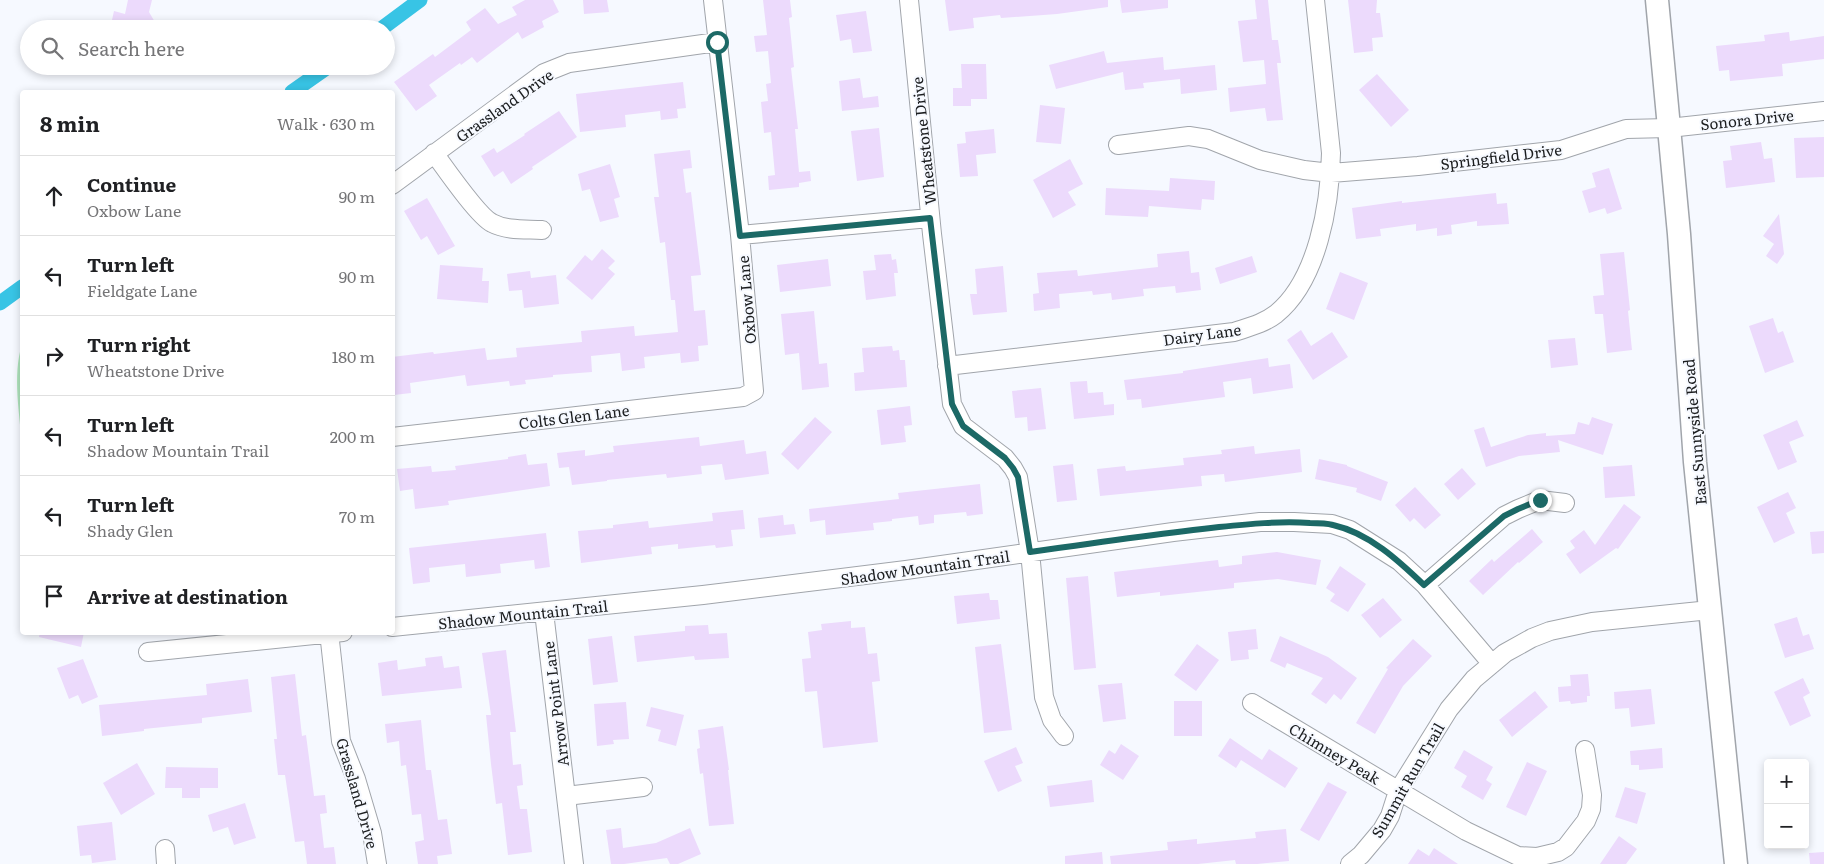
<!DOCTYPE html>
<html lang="en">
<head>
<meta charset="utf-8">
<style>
	:root { --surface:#fff; --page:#f2f2f2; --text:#202124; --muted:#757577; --line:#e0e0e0 }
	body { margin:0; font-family:Literata,serif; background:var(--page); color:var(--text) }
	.controls { position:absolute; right:15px; bottom:15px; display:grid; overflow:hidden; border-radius:5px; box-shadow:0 2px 8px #0003 }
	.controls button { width:45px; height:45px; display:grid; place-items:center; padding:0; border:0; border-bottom:1px solid var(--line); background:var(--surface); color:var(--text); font:25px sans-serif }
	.stop { position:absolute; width:15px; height:15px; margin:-11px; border:4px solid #1c6966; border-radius:50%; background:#fff }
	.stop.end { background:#1c6966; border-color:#fff; box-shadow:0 1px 5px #0008 }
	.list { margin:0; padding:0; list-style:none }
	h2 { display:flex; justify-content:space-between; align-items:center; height:65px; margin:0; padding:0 20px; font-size:21px }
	h2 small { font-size:16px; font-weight:400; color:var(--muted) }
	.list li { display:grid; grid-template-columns:32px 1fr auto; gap:15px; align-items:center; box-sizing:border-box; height:80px; padding:0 20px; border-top:1px solid var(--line) }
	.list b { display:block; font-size:19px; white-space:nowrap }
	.list p { margin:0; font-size:16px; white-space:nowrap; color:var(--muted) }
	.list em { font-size:16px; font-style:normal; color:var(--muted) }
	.icon { flex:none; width:28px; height:28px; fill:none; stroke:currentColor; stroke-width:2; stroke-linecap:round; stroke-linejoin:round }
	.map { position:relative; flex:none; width:1824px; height:864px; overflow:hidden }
	.search { position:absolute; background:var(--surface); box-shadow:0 2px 8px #0003; left:20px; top:20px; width:375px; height:55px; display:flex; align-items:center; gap:12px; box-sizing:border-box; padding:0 18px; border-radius:28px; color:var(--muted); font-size:19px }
	.panel { position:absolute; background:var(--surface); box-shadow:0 2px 8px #0003; left:20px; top:90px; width:375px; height:545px; border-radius:5px }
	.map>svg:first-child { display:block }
</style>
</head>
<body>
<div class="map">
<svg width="1824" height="864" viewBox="0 0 1824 864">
	<rect width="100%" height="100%" fill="#f6f9ff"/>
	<path fill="#afe5bd" d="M22,344v103c-2,-34 -10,-70 0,-103z"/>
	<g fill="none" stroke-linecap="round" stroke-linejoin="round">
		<path stroke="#38c4e5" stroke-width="15" d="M381,29l39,-29
			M292,92l37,-26
			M0,303l22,-16"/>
	</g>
	<path fill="#ecdafc" d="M128,0h24l-3,12 10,17h-49l4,-18 11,3z
		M525,0h28l6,12 -17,9 2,6 -22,12 -4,-7 -41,31 -5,-6 -11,8 -1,-2 -31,22 8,11 -21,15 -22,-29 39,-28 2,3 36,-27 -5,-8 19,-14 13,16 19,-9 -5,-8z
		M583,0h24l2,12 -25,2z
		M763,0h27l2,17 -3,1 5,49 -3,1 7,61h-3l4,43 11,-1 1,10 -12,2v4l-30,3 -1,-14 7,-1 -4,-43 -7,1 -3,-31 7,-1 -2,-17 5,-1 -3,-32 -12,1 -2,-16 13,-1z
		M945,0h163v7l-51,7 -56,4 -1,-3 -27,3 1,10 -25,3z
		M1120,0h48v8l-46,5z
		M1255,0h13l4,40h6l3,23h-4l6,57 -16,1 -2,-13 -35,4 -2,-24 38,-4 -2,-24 -21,2 -5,-41 19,-2z
		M1348,0h29l-1,13h4l3,24 -11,1 1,13 -19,2z
		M866,11l6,40 -19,2 -2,-14 -11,2 -4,-26z
		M1789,32l1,9 34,-5v23l-42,5 1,12 -53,5 -1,-11 -10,1 -3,-25 49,-5 -1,-6z
		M1104,51l3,12 56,-6 1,13 51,-5 2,25 -36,4 -1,-15 -37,4 1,5 -19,2 -2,-18 -67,17 -7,-24z
		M961,64h25l1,35h-16v7h-18v-18h9z
		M1377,74l32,36 -18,17 -32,-37z
		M860,78l3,20 15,-2 1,11 -37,4 -3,-30z
		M683,82l3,26 -9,1 1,9 -17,2 -1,-9 -35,4 1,12 -46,5 -4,-38z
		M1040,105l25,3 -4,36 -25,-2z
		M559,111l18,26 -45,30 1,2 -22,15 -8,-13 -9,6 -13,-21 13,-8 3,5 28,-18 -1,-1z
		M879,128l5,49 -27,4 -6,-50z
		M994,129l2,24 -20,2 2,21 -18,1 -3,-33 9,-1 -1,-11z
		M1824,137v40l-28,1 -2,-40z
		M1761,142l3,17 8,-1 3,24 -49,6 -3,-27 9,-1 -2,-14z
		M690,150l2,18 -9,1 3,24 5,-1 10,83 -10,1 3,35 11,-1 3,35 -10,1 1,15 -18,2 -1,-10 -36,4 1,11 -23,3 -2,-18 -29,3 1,16 -39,3v2l-28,3 1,4 -16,2 -1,-5 -42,5 -2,-11 -55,8 1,10 -17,2 -2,-38 41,-5 1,2 51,-6 2,12 30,-3 -1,-9 66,-6 -1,-11 53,-5 1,10 43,-4 -3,-32h-4l-6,-58 -5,1 -6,-46h5l-5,-43z
		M1070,159l13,25 -15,8 8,13 -23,13 -20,-38z
		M610,164l10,33 -6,2 5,18 -19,5 -10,-33 -8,2 -4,-17z
		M1609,168l13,41 -15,5 -2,-6 -16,5 -7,-22 14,-4 -4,-14z
		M1170,178l45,3 -1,19 -12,-1 -1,11 -52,-4 -1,11 -43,-2 1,-27 63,3z
		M1496,193l1,11 10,-1 2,21 -32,2v-5l-26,4 1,9 -15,2v-8l-21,3v-7l-36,5 1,7 -25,3 -4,-31 50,-7v2z
		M427,198l28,48 -17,9 -11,-19 -6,4 -17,-29z
		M1779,214l5,40 -7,10 -11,-8 8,-12 -11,-8z
		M602,249l13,12 -7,7 7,6 -23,26 -26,-22 19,-23 7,6z
		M1189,251l2,22 8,-1 2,18 -25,3 -1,-7 -32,3 1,7 -32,4 -1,-7 -18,2 -1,-4 -33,3 1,14 -26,3 -1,-17 6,-1 -2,-20 40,-3 1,6 80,-9 -1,-13z
		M1624,252l6,58 -2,1 4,39 -25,3 -4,-39h-8l-2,-18 11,-1 -4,-41z
		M891,254l1,6 4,-1 2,14h-4l2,23 -30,4 -3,-29 13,-1 -2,-15z
		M1252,256l5,16 -37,12 -5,-16z
		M828,259l3,27 -51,6 -3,-27z
		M440,265l43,3 -1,13h7l-1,22 -51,-4z
		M1003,266l4,46 -34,3 -3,-21h7l-2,-25z
		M530,271l1,7 25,-3 3,29 -35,4 -2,-18 -13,1 -2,-17z
		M1340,272l28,11 -14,37 -28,-11z
		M814,311l5,53 8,-1 2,24 -27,3 -3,-37 -14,2 -4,-41z
		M1773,318l5,15 5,-2 11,31 -29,11 -16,-47z
		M1301,330l10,16 21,-14 16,25 -35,23 -26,-40z
		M1575,338l3,27 -27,3 -3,-28z
		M892,346l1,5 6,-1 1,10h5l2,27 -52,4 -1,-18 10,-1 -2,-24z
		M1268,358l1,9 21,-3 3,24 -40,6 -2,-16 -28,4 2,15 -83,11 -1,-9 -14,1 -3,-20 59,-7v-2z
		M1087,381l1,12 15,-1 1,13 10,-1v11l-40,4 -4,-37z
		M1041,388l5,41 -18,2 -1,-14 -12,1 -3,-27z
		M910,406l2,19 -8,1 2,16 -25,3 -4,-35z
		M815,417l17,15 -34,38 -17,-16z
		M1592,417l21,7 -10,31 -45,-15 2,12 -41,4 -33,11 -12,-37 10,-3 7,20 37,-12 18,-2v3l29,-2 3,-12 11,3z
		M1797,420l7,16 -15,6 8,20 -19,8 -15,-35z
		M699,437l1,9 44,-6 2,14 20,-3 3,23 -44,6 -3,-16 -21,2 1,8 -35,4 -1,-4 -59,6v1l-35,4 -3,-18 -10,1 -2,-15 28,-3v6l29,-4 -1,-6z
		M1254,446l1,8 45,-5 2,23 -77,10 -1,-8 -23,2 1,10 -102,10 -3,-27 28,-3 1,5 58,-6 -1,-7 39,-4 -1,-4z
		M526,454l2,11 19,-2 3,23 -102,15 1,4 -34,4 -2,-20 -13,2 -3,-22 34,-3 1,6 24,-2 -1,-4 53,-7v-2z
		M1319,459l28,6v1l41,16 -7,19 -25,-9 1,-4 -42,-9z
		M1073,464l4,36 -20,2 -4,-36z
		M1632,465l3,31 -30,2 -2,-31z
		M1462,468l14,16 -18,16 -14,-16z
		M980,484l3,30 -16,2 -1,-4 -32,3v8l-15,2 -1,-9 -26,3v2l-19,2 1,7 -48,5 -1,-15 -15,2 -1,-13 90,-10 -1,-6z
		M1415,487l26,28 -16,14 -11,-11 -4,4 -15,-17z
		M1788,492l8,16 -10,5 9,20 -21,10 -17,-36z
		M1624,504l17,13 -23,32 -2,-1 -36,26 -14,-20 9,-6 -5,-7 14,-11 11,15z
		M743,510l2,19 -14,1 2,16 -17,2 -1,-3 -37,4v-5l-27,3 1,7 -71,9 -3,-32 35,-3v-3l35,-4 1,7 64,-7 -1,-8z
		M783,515l1,10 10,-1 2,10 -36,4 -2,-20z
		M1532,529l11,13 -24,21 -1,-1 -35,33 -14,-14 23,-22 2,3z
		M1824,531v22l-12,1 -2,-22z
		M546,533l4,34 -15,2 -1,-9 -34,4 1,9 -35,4 -1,-13 -36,4 1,14 -17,2 -4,-36z
		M1277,552l44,8 -5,25 -38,-6 -44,4v5l-74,8v-4l-43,5 -3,-25 104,-12 1,7 23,-3v-8z
		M1340,566l26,18 -18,28 -18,-11 5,-7 -9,-6z
		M1088,576l8,92 -22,2 -8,-92z
		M989,593l1,7h8l2,19 -43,5 -3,-28z
		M1383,598l19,22 -22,18 -19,-23z
		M1797,617l6,19 6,-2 5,15 -29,9 -11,-34z
		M851,621v7l14,-1 3,27 9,-1 3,28 -8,1 6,60 -55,6 -6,-57 -12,1 -3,-33 9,-1 -3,-26 14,-2 -1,-6z
		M708,625l1,9 18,-1 2,25 -34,2 -1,-4 -57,6 -3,-26 51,-5v-5z
		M1256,629l2,20 -10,1 1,9 -18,2 -3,-29z
		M40,632h44l-3,15 -42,-10z
		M612,636l6,46 -25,3 -5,-46z
		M1280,636l48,21 29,21 -16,22 -7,-6 -8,10 -15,-10 12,-16 -36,-15 -2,5 -15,-7z
		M1413,639l19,17 -29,30 -28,48 -19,-11 32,-54 -2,-1z
		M1001,644l11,86 -28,3 -9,-86z
		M1197,644l22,16 -23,31 -22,-16z
		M506,650l10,82h-6l3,33 8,-1 2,21 -6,1 3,23h7l5,43 -24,3 -6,-52 -6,1 -5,-40 -5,-49h5l-9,-62z
		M442,656l2,12 15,-2 3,22 -80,8 -4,-33 19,-3 1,10 28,-4 -1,-8z
		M83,659l15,38 -16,7 -4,-9 -9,4 -12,-31z
		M295,674l7,62 4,-1 8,61 11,-1 2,18 -7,1 4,34 10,-1 2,17h-29l-3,-23 -9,1 -10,-67h-7l-4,-36h3l-6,-62z
		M1588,674l2,22h-3v6l-16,2 -1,-3 -11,1 -1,-15 13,-1 -1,-11z
		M1803,678l7,15 -7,4 8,19 -21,10 -16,-34z
		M248,679l4,33 -50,6v5l-58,6v2l-42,5 -3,-31 108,-10 -1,-11z
		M1122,683l4,36 -23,3 -5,-37z
		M1651,689l4,35 -24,3 -2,-19 -14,1 -1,-17z
		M1535,691l13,16 -36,30 -13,-17z
		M1174,701h28v35h-28z
		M626,702l3,37 -16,1 1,4 -17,2 -3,-42z
		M651,707l33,8 -8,31 -18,-5 3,-11 -15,-4z
		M421,720l5,50h5l7,50 9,-1 5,35 -15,2 1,8h-20l-3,-22 9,-2 -3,-26 -9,1 -6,-50 -5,1 -2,-25 -12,2 -2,-19z
		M723,726l6,44h-1l6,54 -25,2 -6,-53 -3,1 -3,-25 3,-1 -2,-18z
		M1230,738l32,22 7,-11 29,19 -13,20 -44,-28 -5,8 -18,-12z
		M1121,744l18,12 -16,24 -23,-15 9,-15 6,4z
		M1016,747l7,16 -8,3 7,15 -24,11 -14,-31z
		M1662,748l1,20 -24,2v-5h-8l-1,-14z
		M1464,750l29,17 -7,13 6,4 -9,16 -22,-13 6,-11 -13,-8z
		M1527,762l20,9 -21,45 -20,-9z
		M137,763l18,31 -34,21 -18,-32z
		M166,767l52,1v20h-18v10h-18v-10h-17z
		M1092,780l2,22 -44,5 -3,-21z
		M1328,782l19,10 -28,49 -19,-11z
		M1625,787l21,6 -9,31 -22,-7z
		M245,803l11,35 -22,7 -6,-18 -15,5 -5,-17z
		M112,822l4,38 -24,3 -1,-8 -11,1 -3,-30z
		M621,828l2,20 33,-5 34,-15 11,26 -23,10h-8l-3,-6 -43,6h-13l-5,-34z
		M1286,829l3,32 -32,3h-21l-1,-4 -37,4h-87l-1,-8 58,-6 -1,-8 30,-3v5l59,-6 -1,-6z
		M1619,836l18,13 -11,15h-26z
		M1434,848l24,16h-50l10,-15 11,7z
		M1102,852l1,12h-38v-8z
		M1824,852v12h-14l-1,-11z"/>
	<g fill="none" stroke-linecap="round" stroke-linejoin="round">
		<defs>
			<path id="minor" d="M909,0l23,234 20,170 11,22 42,32 8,10 5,9 12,75 14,145 8,23 12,16
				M1118,145l71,-9 19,3 52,21 44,10 27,3 87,-7 143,-16 65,-21 43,-1 155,-17
				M434,153c11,15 44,63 58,70 15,8 34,6 50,7
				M392,185l152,-112 25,-10 148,-21
				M740,235l190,-17
				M947,366l287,-34c15,-5 29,-8 42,-18 42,-34 54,-110 55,-161l-16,-153
				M392,437l351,-40 11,-6 -14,-156 -27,-235
				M1425,585l79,-69 14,-7 22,-9 25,3
				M544,612l30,252
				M392,627l311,-32 203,-25 267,-38 87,-10h34l38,2 18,6 49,31 26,24 67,79
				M329,632l12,109 15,38 16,54 5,31
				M148,652l195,-20
				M1252,703l214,128 52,25 19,1 21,-5 8,-5 20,-26 5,-12 1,-14 -7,-45
				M566,796l77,-9
				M165,849l1,15
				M1350,864l11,-9 21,-25 8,-14 8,-25 51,-82 25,-30 31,-26 27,-15 18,-7 42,-9 118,-12"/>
			<path id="major" d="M1657,0l22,234 16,228 41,402"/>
		</defs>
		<use href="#minor" stroke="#a1a5ab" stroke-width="20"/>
		<use href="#major" stroke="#a1a5ab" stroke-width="25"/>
		<use href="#minor" stroke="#fff" stroke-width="18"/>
		<use href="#major" stroke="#fff" stroke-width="22"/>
	</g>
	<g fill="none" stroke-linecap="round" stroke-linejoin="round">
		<path stroke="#1c6966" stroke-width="6" d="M717,42l23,194 190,-18 22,186 11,22 42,32 8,10 5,9 12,75c63,-9 126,-18 189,-25 30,-3 60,-6 91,-4 8,0 16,0 23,2 36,8 66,36 91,60l80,-69 14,-7 22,-9"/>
	</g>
	<g text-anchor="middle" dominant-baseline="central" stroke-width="4" stroke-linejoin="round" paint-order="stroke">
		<g font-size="15" fill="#1b1d1f" stroke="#f6f9ff">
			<text transform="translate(504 105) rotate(-35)">Grassland Drive</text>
			<text transform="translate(1747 119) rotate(-6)">Sonora Drive</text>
			<text transform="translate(923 141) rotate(-96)">Wheatstone Drive</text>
			<text transform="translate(1501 156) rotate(-7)">Springfield Drive</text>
			<text transform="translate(746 300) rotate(-95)">Oxbow Lane</text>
			<text transform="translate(1202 334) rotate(-8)">Dairy Lane</text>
			<text transform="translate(574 416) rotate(-7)">Colts Glen Lane</text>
			<text transform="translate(1694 432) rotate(-95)">East Sunnyside Road</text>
			<text transform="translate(925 567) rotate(-8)">Shadow Mountain Trail</text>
			<text transform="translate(523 614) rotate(-6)">Shadow Mountain Trail</text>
			<text transform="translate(555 704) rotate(-97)">Arrow Point Lane</text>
			<text transform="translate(1335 753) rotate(31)">Chimney Peak</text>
			<text transform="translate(1407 780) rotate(-60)">Summit Run Trail</text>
			<text transform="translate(358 793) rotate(74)">Grassland Drive</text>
		</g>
	</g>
</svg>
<div class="controls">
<button>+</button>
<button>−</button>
</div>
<div class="stop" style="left:717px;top:42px"></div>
<div class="stop end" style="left:1540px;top:500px"></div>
<div class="search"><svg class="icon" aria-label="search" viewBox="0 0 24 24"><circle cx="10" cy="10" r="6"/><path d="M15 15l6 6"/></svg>Search here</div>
<section class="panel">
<h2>8 min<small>Walk · 630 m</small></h2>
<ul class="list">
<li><svg class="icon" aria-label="ahead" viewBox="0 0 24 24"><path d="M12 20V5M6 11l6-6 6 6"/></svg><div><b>Continue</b><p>Oxbow Lane</p></div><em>90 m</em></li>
<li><svg class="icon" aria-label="left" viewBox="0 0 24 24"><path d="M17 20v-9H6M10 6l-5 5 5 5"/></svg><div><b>Turn left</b><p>Fieldgate Lane</p></div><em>90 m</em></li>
<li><svg class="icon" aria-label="right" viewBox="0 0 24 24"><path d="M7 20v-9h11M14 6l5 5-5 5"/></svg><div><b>Turn right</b><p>Wheatstone Drive</p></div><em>180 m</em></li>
<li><svg class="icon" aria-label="left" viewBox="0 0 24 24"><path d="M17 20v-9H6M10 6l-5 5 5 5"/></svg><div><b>Turn left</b><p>Shadow Mountain Trail</p></div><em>200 m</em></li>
<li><svg class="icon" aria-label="left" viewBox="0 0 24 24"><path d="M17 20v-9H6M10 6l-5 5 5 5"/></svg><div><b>Turn left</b><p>Shady Glen</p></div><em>70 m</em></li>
<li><svg class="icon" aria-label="arrive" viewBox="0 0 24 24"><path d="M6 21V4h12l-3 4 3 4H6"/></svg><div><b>Arrive at destination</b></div></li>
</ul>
</section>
</div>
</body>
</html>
